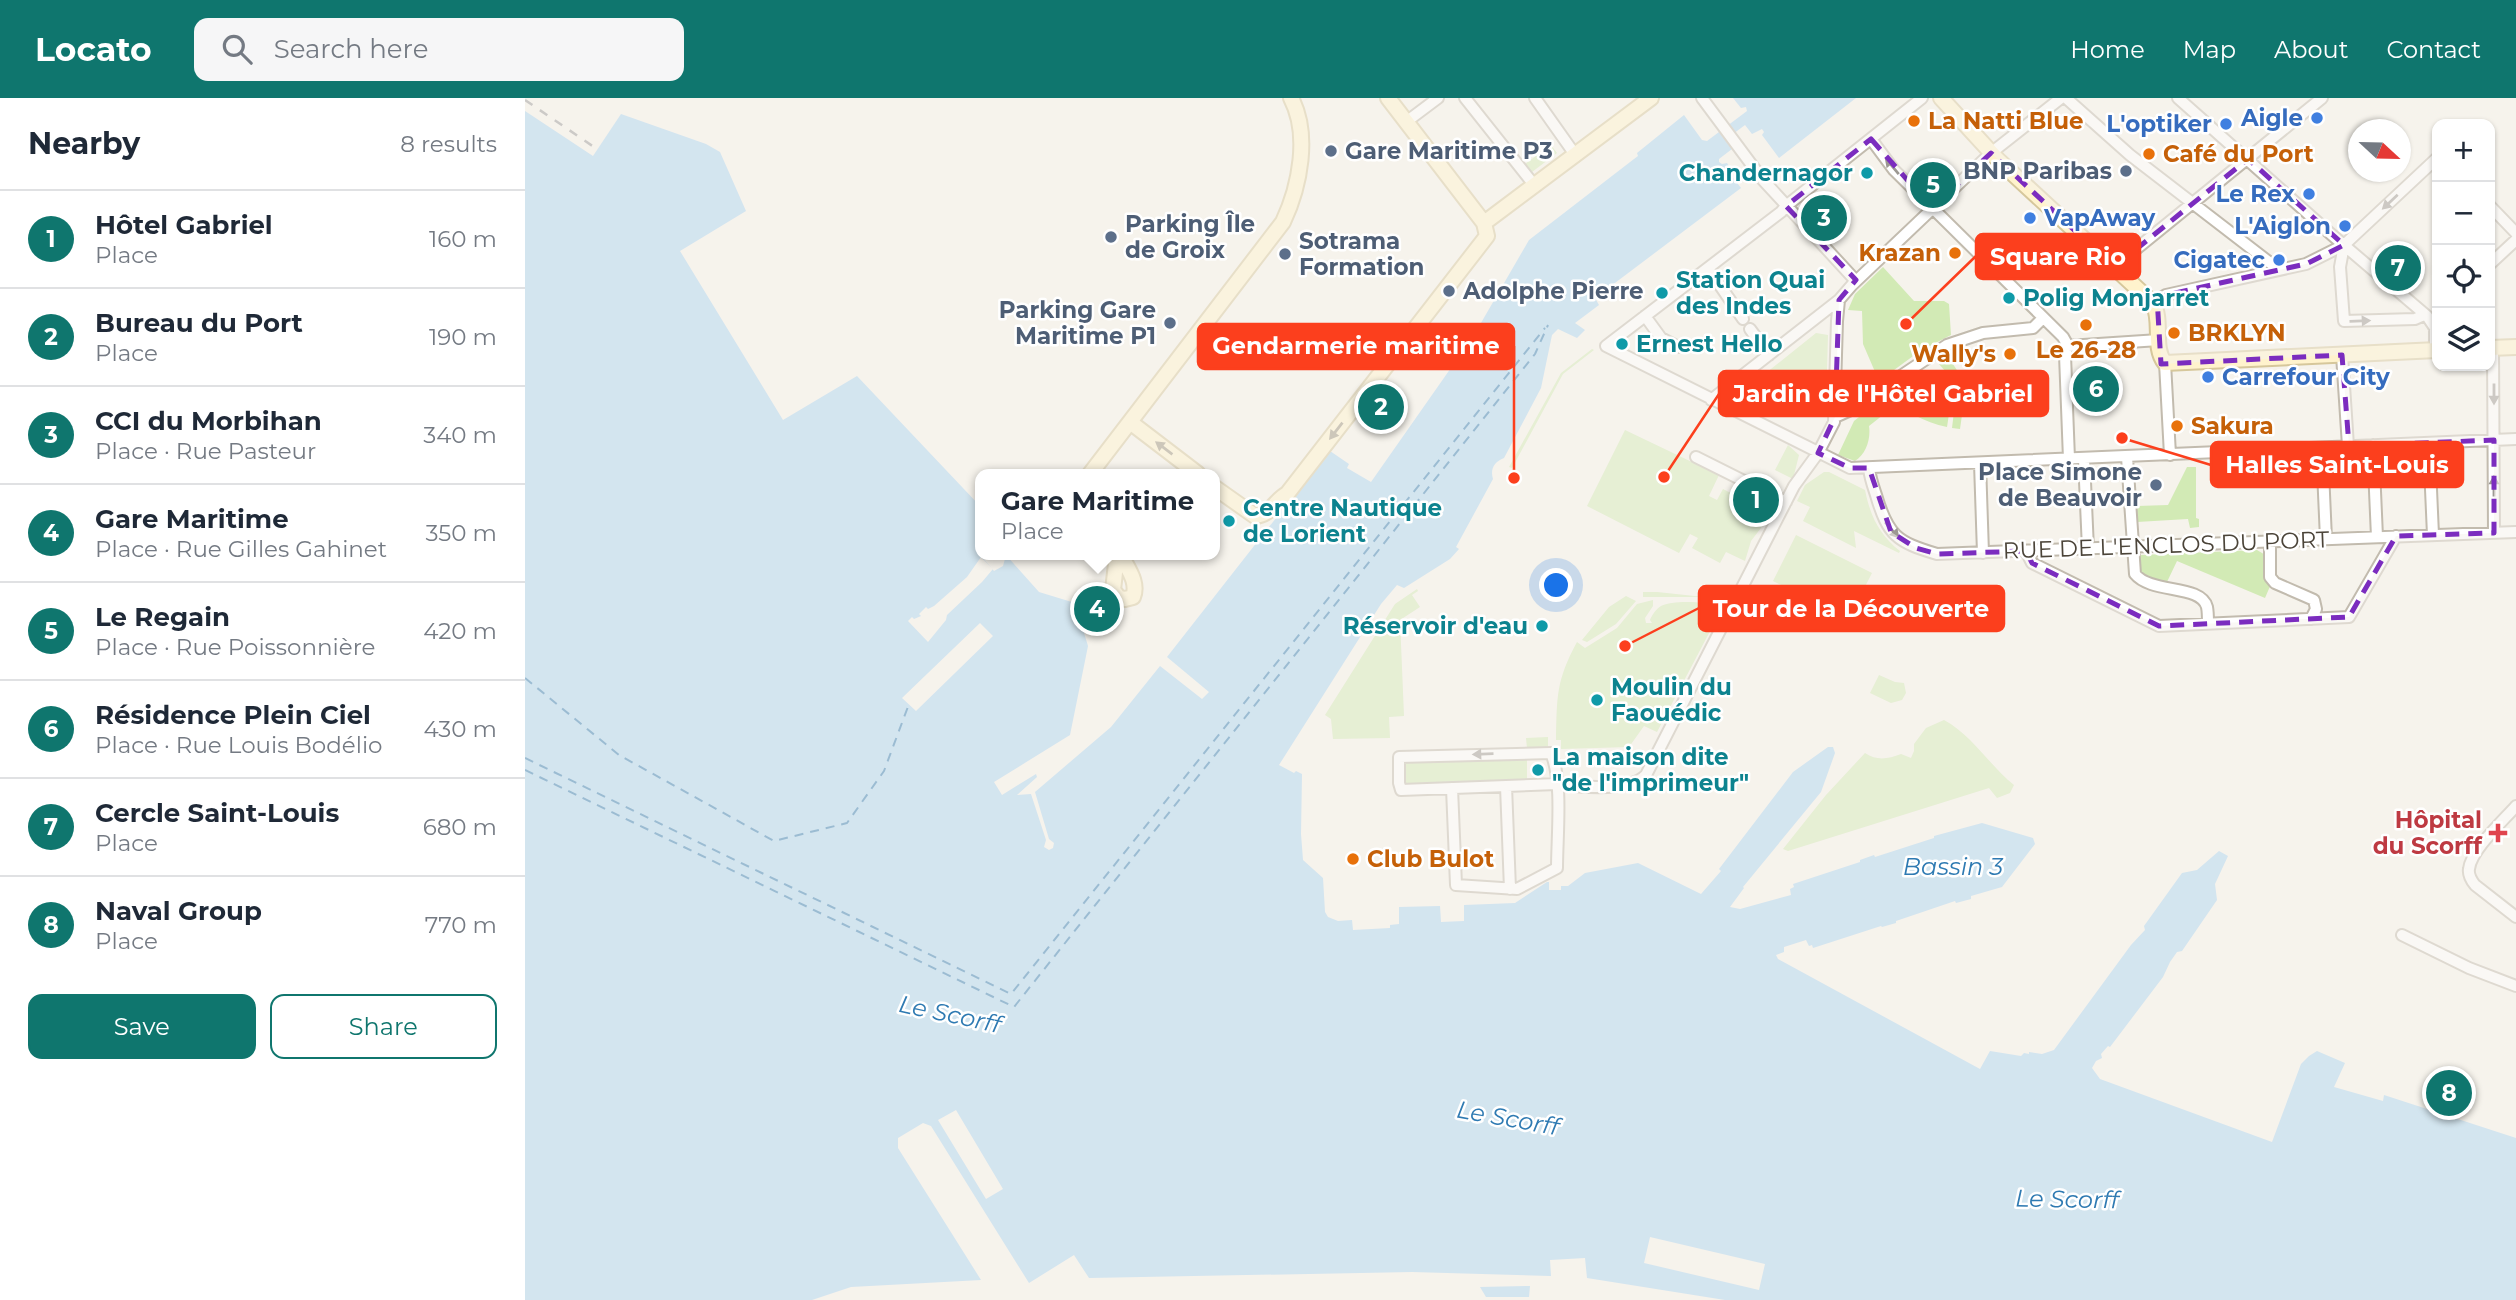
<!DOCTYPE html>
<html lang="en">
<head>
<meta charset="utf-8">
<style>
	:root { --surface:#fff; --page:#f6f6f7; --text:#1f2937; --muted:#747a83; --line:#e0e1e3; --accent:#0f766e }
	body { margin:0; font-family:Montserrat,sans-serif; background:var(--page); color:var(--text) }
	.controls { position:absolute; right:21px; top:21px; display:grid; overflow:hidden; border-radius:14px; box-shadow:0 2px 5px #0004 }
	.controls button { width:63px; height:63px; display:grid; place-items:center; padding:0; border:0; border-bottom:2px solid var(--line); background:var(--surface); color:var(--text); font:35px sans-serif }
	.compass { position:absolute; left:1823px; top:21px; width:63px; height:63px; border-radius:50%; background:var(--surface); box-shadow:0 2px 5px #0004; rotate:112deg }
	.you { position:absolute; left:1032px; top:488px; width:24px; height:24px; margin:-18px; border:5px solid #fff; border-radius:50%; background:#1a73e8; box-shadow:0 0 0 10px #1a73e833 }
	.badge { display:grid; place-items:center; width:46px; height:46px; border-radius:50%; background:var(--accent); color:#fff; font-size:23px; font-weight:700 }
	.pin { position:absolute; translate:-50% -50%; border:4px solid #fff; box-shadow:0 2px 7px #0006 }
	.popup { position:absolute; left:450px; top:371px; width:245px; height:91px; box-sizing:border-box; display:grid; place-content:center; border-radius:14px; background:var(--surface); filter:drop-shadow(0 2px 5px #0005); font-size:23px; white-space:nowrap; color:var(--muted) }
	.popup b { font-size:26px; color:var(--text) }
	.popup::after { content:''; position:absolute; left:50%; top:100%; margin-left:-14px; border:14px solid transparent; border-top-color:var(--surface) }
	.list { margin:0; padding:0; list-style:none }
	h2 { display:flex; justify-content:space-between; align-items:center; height:91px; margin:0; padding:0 28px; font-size:30px }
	h2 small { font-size:23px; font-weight:400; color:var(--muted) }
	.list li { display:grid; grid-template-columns:46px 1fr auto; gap:21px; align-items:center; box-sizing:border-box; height:98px; padding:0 28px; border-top:2px solid var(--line) }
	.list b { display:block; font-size:26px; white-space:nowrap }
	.list p { margin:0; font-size:23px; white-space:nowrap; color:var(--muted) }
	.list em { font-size:23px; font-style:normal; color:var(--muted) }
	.actions { display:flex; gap:14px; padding:21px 28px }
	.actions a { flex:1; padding:16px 0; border:2px solid var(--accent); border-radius:14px; text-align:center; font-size:24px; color:var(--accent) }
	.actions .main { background:var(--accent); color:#fff }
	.icon { flex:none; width:38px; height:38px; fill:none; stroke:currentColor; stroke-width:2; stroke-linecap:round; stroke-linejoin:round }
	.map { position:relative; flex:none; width:1991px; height:1202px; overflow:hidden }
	header { display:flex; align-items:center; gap:42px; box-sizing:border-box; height:98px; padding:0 35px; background:var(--accent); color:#fff }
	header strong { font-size:33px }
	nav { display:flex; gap:38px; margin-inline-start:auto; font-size:24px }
	.search { width:490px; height:63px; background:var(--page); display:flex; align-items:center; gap:18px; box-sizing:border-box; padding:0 24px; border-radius:14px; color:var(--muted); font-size:26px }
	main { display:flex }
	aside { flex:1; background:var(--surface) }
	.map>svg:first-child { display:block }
</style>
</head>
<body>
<header>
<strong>Locato</strong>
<div class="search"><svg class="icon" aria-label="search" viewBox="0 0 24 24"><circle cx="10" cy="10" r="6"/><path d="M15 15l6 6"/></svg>Search here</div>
<nav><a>Home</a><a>Map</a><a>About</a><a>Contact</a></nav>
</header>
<main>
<aside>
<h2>Nearby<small>8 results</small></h2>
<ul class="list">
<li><span class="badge">1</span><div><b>Hôtel Gabriel</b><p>Place</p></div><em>160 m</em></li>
<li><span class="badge">2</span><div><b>Bureau du Port</b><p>Place</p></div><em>190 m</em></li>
<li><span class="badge">3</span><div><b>CCI du Morbihan</b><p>Place · Rue Pasteur</p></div><em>340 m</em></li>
<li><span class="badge">4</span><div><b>Gare Maritime</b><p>Place · Rue Gilles Gahinet</p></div><em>350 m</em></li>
<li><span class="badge">5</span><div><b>Le Regain</b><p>Place · Rue Poissonnière</p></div><em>420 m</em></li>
<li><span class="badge">6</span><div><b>Résidence Plein Ciel</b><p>Place · Rue Louis Bodélio</p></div><em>430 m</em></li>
<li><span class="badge">7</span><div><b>Cercle Saint-Louis</b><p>Place</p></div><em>680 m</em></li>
<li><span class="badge">8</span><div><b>Naval Group</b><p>Place</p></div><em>770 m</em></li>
</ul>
<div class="actions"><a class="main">Save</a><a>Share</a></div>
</aside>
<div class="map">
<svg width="1991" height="1202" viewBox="0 0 1991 1202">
	<rect width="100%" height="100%" fill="#f6f3ec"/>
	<path fill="#d2eab5" d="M1026,47l6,8 -25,19 -7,-8z
		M1358,169l31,34h30l5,3 2,31 -31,16 -41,30 -16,-37 -1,-33 -14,-1 7,-16z
		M1291,235l12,2 -1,35 -31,5 -6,9 -11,33 -43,-20z
		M1067,251l2,1 -31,24 -51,94 -3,-1 52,-94z
		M1424,260l17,26 -9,1 -18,-21z
		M1419,280l9,10 -6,39c-23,-5 -43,-15 -59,-33l12,-9 16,4z
		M1432,289h9l-6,42 -8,-1z
		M1349,307l9,10 -14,11c2,13 -3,28 -14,35l-17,-6 16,-34z
		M1100,332l94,45 -10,21 8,4 6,-11 27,14 -5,11 19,10 -13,17 -6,20 -19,-9 -6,11 -28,-15 6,-10 -8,-4 -11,19 -92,-47z
		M1263,347l11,10 -6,24 -18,-9z
		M1662,369h9v51l3,1v8l-9,1 -2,-9 -51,3v-16l31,-1z
		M1299,374h5l36,18c5,25 14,45 35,61l-1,2 -45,-22 2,17 -53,-27 7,-14 -13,-6 8,-16z
		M1271,437l76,38 -23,45 -76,-37z
		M1732,452l10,6 4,28 -6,14 -88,-37 -10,21 -19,-3 -7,-4 -2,-17 2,-3z
		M892,491l1,2 -6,4 8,12 -20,13 4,96 -15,1 1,21 -57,1 -2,-20 -6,-4 70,-111z
		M1118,494h14l47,5h-61z
		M1101,498l10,5 -20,23 -29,18 -5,-2 27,-33z
		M1128,502v6l-8,12 1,5h6l-2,-3c2,-5 6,-11 11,-14 12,-6 45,-5 58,1l-1,9 -61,116 -13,-6 -15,21 -68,2v-9h-5c1,-44 0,-59 21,-98l8,6 32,-20 20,-24z
		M1354,577l16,7 9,1 2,10 -4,7 -11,3 -21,-10z
		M1419,622c29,16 45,45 70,65l-4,8 -13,5 -8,-10 -201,63 -5,-2 43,-54 39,-42c12,8 23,6 36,1l10,4 3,-7v-7l12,-16z
		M1023,639v10l-21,1 -1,-10z
		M1002,659v24l-123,4v-25z"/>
	<path fill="#a9d4f2" d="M1208,0h123l-77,60 -17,-23 2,-3 -2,-3 -10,5 -7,-9 -20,15 7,9 -13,10v3l3,2 5,-1 3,5 -2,3 13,17 -146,110 4,7 -24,18 10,7 -8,8 -19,-9 -6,6 -11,53 -37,70c-10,4 -14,11 -11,21l-37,68 3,2 -9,10 -46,29 -7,-3 -16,19 -102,161 15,8 2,-2 6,3 -1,60 2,26 20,18 2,34 3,5 10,4 14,-1 1,10 37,-2v-3l9,-1v-17l41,-1 1,16 23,-1v-16l51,-2 32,-21h2v8h12v-4h7l17,-13 53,-10 63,31 20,-23 -2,-2 74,-97 35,-25h5l2,6 -14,39 -78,95 1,1 -14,19 10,2 51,-14 -1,-6 4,-2 -1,-3 67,-22v-2l14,-5 1,2 59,-19v-2l48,-13 51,15 2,6 -33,43 -31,9v3l-15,4 -1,-2 -59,20v2l-14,4 -1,-1 -68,22 -1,-3 -3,1 -3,-6 -22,7v5l-8,3 2,4 202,110 10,-18 31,5 3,-3 5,1v-2l13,2 12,-4 77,-105 14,-15 -1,-4 38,-53 15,-3 22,-19 9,5 -13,28 2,16 -35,51 -5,1 -7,10 -7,15 -53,70 -2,-1 -7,8 1,4 -6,3 -4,7 8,11 172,63 29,-78 8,-8 8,-5 28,12 -11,24 49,14 1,-6 132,43v162h-791l-138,-22 -2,-20 -35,2 1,16 -139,-4 -323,6 -15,-23 -45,28 -98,-157 -8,-3 -25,15v10l83,132 -130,7 -39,13h-287v-1189l68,45 28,-42 85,30 14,8 26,59 -66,40 103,169 74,-44 123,130v49h4l-2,2 12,14 9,-5 3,-11 33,37 36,11 13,43 -18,89 -76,47 8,13 34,-21 1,3 -20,18 14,-1 15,46 -2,7 5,3 4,-2 1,-5 -5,-4 -14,-47 76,-65 49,-61 42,33 7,-7 -42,-35 160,-204 3,-2 19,13 -2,4 24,14 103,-147 55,-95 105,-81 4,-3 -1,-3 47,-38 18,25 5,1 40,-30 -1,-4 -5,1z
		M1005,1188l-1,11h-43l-6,-10z"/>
	<path fill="#f6f3ec" d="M456,459l12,12 -11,13 -35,33 -1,5 -18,22 -20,-21 4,-4 2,2 7,-3 -2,-2 7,-7 2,2 6,-3 33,-29z
		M455,525l13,13 -77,75 -14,-13z
		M431,1012l47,79 -17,10 -48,-79z
		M1125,1139l115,27 -6,26 -115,-27z"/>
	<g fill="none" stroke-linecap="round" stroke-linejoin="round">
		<path stroke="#2e7ab2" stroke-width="2" stroke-dasharray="9 7" stroke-linecap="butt" d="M0,580l94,77 155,86 73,-18 37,-52 25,-67
			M0,660l486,236 534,-666
			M0,672l489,237 521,-653 13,-29"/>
		<defs>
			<path id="street" d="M940,0l70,88
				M1010,0l41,58
				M1177,0l61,82 93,101
				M1397,0l-136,108 -5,6 -175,134 244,122 666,-29
				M1541,0l64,57 148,114
				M1653,0l154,137 95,81 8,12v22
				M881,24l32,-24
				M1346,41l23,31 169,167 5,9
				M1965,108l26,27
				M1819,147l-4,22 4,54 71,-2 9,-4
				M1965,166l26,-24
				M1589,169l208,-169
				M1183,170l35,51
				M1628,205l13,-8 140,-31 38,-19 93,-87
				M1120,218l16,22 17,9
				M1225,231l19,26
				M1543,248l-3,9 4,104
				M1543,248l91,-6
				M1968,250l1,185
				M1817,257l6,91
				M1640,265l5,92
				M1358,290l64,-43 36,-12 50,-5 10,-10
				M1186,302l128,-100 13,-15 139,-132 70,-55
				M1310,319l20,-9 17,-12
				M1904,345l4,92
				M1848,347l4,92
				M1797,350l4,91
				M1171,359l90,45
				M1602,359l8,117c16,20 66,10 72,33 1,5 1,12 1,17
				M1559,361l4,90
				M1455,365l3,90
				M1344,370c1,10 4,18 7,27 12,41 21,47 61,59l579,-22
				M1745,444v35l5,6 39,17 2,9 -5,10
				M1501,453l6,12 127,63 190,-9 47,-81
				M981,688l4,103
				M927,690l4,97 61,4 40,-21c0,-32 6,-87 -6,-115l-152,4v26l2,7 156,-6c22,3 73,8 89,-9l148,-289 24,-33 16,-31 3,-101 2,-21
				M1991,708c-13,15 -45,44 -47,63 -1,6 2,11 6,16l41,32
				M1877,837l67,33 47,18"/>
			<path id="secondary" d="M1416,0l57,62 155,143c10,18 -1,44 12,60l272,-13
				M959,125l167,-125
				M1965,250l26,-1
				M605,324l68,52
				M565,376l193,-252c17,-36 27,-88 8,-124
				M689,389l41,29c16,-1 19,-15 32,-22l200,-258 -3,-13 -96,-125
				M592,457l-4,35 6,8 6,1 8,-2c6,-15 -6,-29 -12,-42"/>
		</defs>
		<use href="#street" stroke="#c2bbae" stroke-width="14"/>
		<use href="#secondary" stroke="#d6c79b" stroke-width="18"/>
		<use href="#street" stroke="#fff" stroke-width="10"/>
		<use href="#secondary" stroke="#fff3cd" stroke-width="14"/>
		<path stroke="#9a9a9a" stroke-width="2.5" stroke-dasharray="9 9" stroke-linecap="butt" d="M0,2l69,47"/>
	</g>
	<defs><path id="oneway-solid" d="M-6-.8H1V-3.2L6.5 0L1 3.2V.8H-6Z" transform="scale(1.75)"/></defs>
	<g fill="#9c9892">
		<use href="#oneway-solid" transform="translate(1367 68) rotate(-130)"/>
		<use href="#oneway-solid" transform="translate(1865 104) rotate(137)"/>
		<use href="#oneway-solid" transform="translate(1835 223) rotate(-2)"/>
		<use href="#oneway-solid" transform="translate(1969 296) rotate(90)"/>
		<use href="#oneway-solid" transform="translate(1969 388) rotate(-90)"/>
		<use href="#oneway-solid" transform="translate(1367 432) rotate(49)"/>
		<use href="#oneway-solid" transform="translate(958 656) rotate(178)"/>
	</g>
	<g fill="#9c937c">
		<use href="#oneway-solid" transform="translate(811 333) rotate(128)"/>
		<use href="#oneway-solid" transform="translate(639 350) rotate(-143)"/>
	</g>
	<path d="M0 0H1991V1202H0ZM1346,41l61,69 59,-55 123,114 134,-108 96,86 -38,19 -149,33 4,67 181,-9 7,91 145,-6v93l-98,3 -47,81 -190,9 -127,-63 -6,-12 -89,3 -21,-6 -25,-16 -22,-64h-19l-32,-15 17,-36 4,-117 17,-20 -70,-74z" fill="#f6f3ec" fill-opacity=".55" fill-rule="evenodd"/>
	<path fill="none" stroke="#7b2cbf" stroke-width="5" stroke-dasharray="14 9" stroke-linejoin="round" d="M1346,41l61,69 59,-55 123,114 134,-108 96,86 -38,19 -149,33 4,67 181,-9 7,91 145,-6v93l-98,3 -47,81 -190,9 -127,-63 -6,-12 -89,3 -21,-6 -25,-16 -22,-64h-19l-32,-15 17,-36 4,-117 17,-20 -70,-74z"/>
	<g fill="#3f7fe0" stroke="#fff" stroke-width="2.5">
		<circle cx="1792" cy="20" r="7"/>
		<circle cx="1701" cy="26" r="7"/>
		<circle cx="1784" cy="96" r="7"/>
		<circle cx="1505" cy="120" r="7"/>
		<circle cx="1820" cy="128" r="7"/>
		<circle cx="1754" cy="162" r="7"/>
		<circle cx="1683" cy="279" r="7"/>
	</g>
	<g fill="#e8710a" stroke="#fff" stroke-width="2.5">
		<circle cx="1389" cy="23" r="7"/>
		<circle cx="1624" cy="56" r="7"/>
		<circle cx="1430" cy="155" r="7"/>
		<circle cx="1561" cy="227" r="7"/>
		<circle cx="1649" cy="235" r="7"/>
		<circle cx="1485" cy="256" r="7"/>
		<circle cx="1652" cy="328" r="7"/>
		<circle cx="828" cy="761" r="7"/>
	</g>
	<g fill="#5c6f8a" stroke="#fff" stroke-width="2.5">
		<circle cx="806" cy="53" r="7"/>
		<circle cx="1601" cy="73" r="7"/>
		<circle cx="586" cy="139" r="7"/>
		<circle cx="760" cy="156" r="7"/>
		<circle cx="924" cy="193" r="7"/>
		<circle cx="645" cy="225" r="7"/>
		<circle cx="1631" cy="387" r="7"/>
	</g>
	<g fill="#0f9aa8" stroke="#fff" stroke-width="2.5">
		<circle cx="1342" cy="75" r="7"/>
		<circle cx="1137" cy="195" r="7"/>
		<circle cx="1484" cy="200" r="7"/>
		<circle cx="1097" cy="246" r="7"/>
		<circle cx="704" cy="423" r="7"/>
		<circle cx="1017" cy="528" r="7"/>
		<circle cx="1072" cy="602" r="7"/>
		<circle cx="1013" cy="672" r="7"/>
	</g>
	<path fill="#e0444e" stroke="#fff" stroke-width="2.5" d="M1969.5 724.5h7v7h7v7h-7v7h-7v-7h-7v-7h7z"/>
	<g text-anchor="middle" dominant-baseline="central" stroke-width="5" stroke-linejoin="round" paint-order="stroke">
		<g font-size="23" font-weight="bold" fill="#366cbe" stroke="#fff" text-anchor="end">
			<text x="1778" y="20">Aigle</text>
			<text x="1687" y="26">L'optiker</text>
			<text x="1770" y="96">Le Rex</text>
			<text x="1519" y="120" text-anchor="start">VapAway</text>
			<text x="1806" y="128">L'Aiglon</text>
			<text x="1740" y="162">Cigatec</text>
			<text x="1697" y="279" text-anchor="start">Carrefour City</text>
		</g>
		<g font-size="23" font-weight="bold" fill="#c56008" stroke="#fff" text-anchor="start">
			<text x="1403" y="23">La Natti Blue</text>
			<text x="1638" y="56">Café du Port</text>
			<text x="1416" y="155" text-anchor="end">Krazan</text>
			<text x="1663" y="235">BRKLYN</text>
			<text x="1561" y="252" text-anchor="middle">Le 26-28</text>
			<text x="1471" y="256" text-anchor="end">Wally's</text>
			<text x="1666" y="328">Sakura</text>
			<text x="842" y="761">Club Bulot</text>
		</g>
		<g font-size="23" font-weight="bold" fill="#4e5e75" stroke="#fff" text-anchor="start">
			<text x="820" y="53">Gare Maritime P3</text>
			<text x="1587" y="73" text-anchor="end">BNP Paribas</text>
			<text x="600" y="126">Parking Île<tspan x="600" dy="26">de Groix</tspan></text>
			<text x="774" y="143">Sotrama<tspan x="774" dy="26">Formation</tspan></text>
			<text x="938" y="193">Adolphe Pierre</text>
			<text x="631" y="212" text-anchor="end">Parking Gare<tspan x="631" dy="26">Maritime P1</tspan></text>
			<text x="1617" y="374" text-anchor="end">Place Simone<tspan x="1617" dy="26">de Beauvoir</tspan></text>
		</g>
		<g font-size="23" font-weight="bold" fill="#0d838f" stroke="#fff" text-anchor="start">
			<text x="1328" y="75" text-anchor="end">Chandernagor</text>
			<text x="1151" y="182">Station Quai<tspan x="1151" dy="26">des Indes</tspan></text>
			<text x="1498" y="200">Polig Monjarret</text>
			<text x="1111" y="246">Ernest Hello</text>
			<text x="718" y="410">Centre Nautique<tspan x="718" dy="26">de Lorient</tspan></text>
			<text x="1003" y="528" text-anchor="end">Réservoir d'eau</text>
			<text x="1086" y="589">Moulin du<tspan x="1086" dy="26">Faouédic</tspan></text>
			<text x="1027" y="659">La maison dite<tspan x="1027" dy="26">"de l'imprimeur"</tspan></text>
		</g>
		<g font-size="23" fill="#4b4439" stroke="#fff">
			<text transform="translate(1641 447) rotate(-2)">RUE DE L'ENCLOS DU PORT</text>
		</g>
		<g font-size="23" font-weight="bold" fill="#be3a42" stroke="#fff" text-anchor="end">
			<text x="1957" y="722">Hôpital<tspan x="1957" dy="26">du Scorff</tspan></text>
		</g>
		<g font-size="24" font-style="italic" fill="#2e7ab2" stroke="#fff">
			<text x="1428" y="768">Bassin 3</text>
			<text transform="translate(425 916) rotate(12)">Le Scorff</text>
			<text transform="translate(983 1020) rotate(10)">Le Scorff</text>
			<text transform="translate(1542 1101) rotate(1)">Le Scorff</text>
		</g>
	</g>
	<path fill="none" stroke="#fc3f1d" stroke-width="2.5" d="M1381 226L1451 158M989 380L989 248M1139 379L1194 296M1597 340L1686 367M1100 548L1174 510"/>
	<g fill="#fc3f1d" stroke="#fff" stroke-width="2.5">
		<circle cx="1381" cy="226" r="7"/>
		<circle cx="989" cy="380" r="7"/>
		<circle cx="1139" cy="379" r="7"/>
		<circle cx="1597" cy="340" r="7"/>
		<circle cx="1100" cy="548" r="7"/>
	</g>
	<g fill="#fc3f1d" stroke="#fc3f1d" stroke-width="2.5">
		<rect x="1451" y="136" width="164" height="45" rx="7"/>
		<rect x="673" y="226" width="316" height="45" rx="7"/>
		<rect x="1194" y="273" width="329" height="45" rx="7"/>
		<rect x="1686" y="344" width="252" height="45" rx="7"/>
		<rect x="1174" y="488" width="305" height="45" rx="7"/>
	</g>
	<g font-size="24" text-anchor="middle" font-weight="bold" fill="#fff">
		<text x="1533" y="167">Square Rio</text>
		<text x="831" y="256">Gendarmerie maritime</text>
		<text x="1358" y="304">Jardin de l'Hôtel Gabriel</text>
		<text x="1812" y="375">Halles Saint-Louis</text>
		<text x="1326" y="519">Tour de la Découverte</text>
	</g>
</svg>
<div class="controls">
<button>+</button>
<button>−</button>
<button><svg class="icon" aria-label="locate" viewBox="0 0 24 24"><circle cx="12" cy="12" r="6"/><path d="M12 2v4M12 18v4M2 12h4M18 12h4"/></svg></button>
<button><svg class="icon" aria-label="layers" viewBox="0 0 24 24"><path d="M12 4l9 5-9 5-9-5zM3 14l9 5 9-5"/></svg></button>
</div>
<svg class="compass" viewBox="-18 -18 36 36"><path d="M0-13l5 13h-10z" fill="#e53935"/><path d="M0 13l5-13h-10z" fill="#747a83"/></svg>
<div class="you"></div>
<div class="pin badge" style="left:1231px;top:402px">1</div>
<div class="pin badge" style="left:856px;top:309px">2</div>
<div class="pin badge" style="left:1299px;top:120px">3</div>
<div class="pin badge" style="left:572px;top:511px">4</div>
<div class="popup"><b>Gare Maritime</b>Place</div>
<div class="pin badge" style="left:1408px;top:87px">5</div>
<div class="pin badge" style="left:1571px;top:291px">6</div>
<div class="pin badge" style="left:1873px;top:170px">7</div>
<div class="pin badge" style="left:1924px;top:995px">8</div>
</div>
</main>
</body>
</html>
